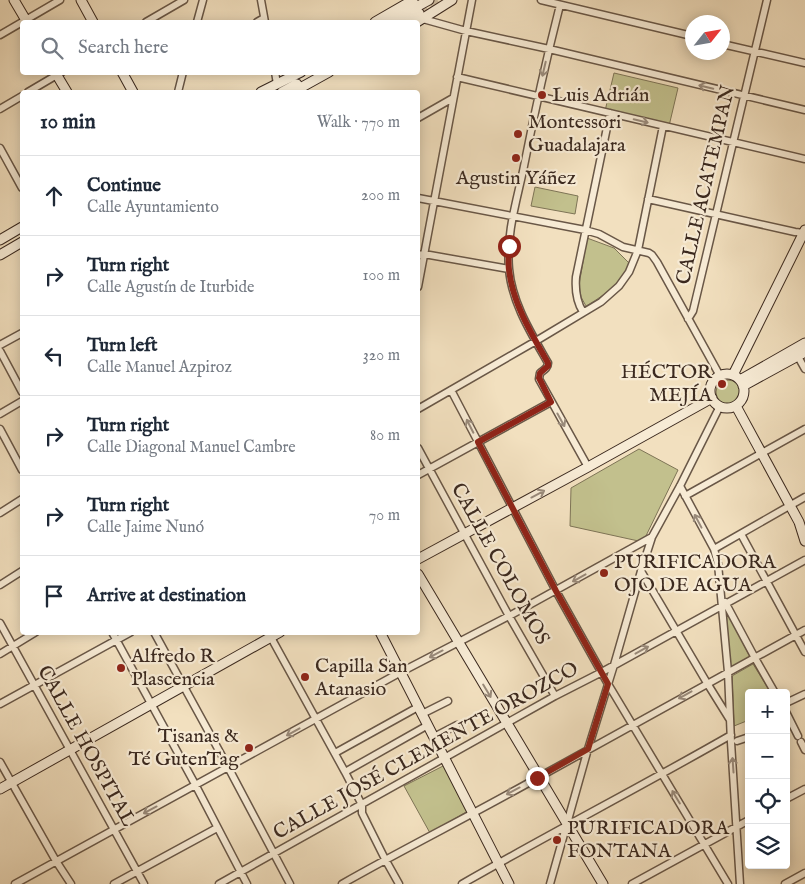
<!DOCTYPE html>
<html lang="en">
<head>
<meta charset="utf-8">
<style>
	:root { --surface:#fff; --page:#f2f2f3; --text:#1f2937; --muted:#747a83; --line:#e0e1e3 }
	body { margin:0; font-family:"IM FELL English",serif; background:var(--page); color:var(--text) }
	.controls { position:absolute; right:15px; bottom:15px; display:grid; overflow:hidden; border-radius:5px; box-shadow:0 2px 12px #0003 }
	.controls button { width:45px; height:45px; display:grid; place-items:center; padding:0; border:0; border-bottom:1px solid var(--line); background:var(--surface); color:var(--text); font:25px sans-serif }
	.compass { position:absolute; left:685px; top:15px; width:45px; height:45px; border-radius:50%; background:var(--surface); box-shadow:0 2px 12px #0003; rotate:59deg }
	.stop { position:absolute; width:15px; height:15px; margin:-11px; border:4px solid #8f2418; border-radius:50%; background:#fff }
	.stop.end { background:#8f2418; border-color:#fff; box-shadow:0 1px 5px #0008 }
	.list { margin:0; padding:0; list-style:none }
	h2 { display:flex; justify-content:space-between; align-items:center; height:65px; margin:0; padding:0 20px; font-size:21px }
	h2 small { font-size:16px; font-weight:400; color:var(--muted) }
	.list li { display:grid; grid-template-columns:32px 1fr auto; gap:15px; align-items:center; box-sizing:border-box; height:80px; padding:0 20px; border-top:1px solid var(--line) }
	.list b { display:block; font-size:19px; white-space:nowrap }
	.list p { margin:0; font-size:16px; white-space:nowrap; color:var(--muted) }
	.list em { font-size:16px; font-style:normal; color:var(--muted) }
	.icon { flex:none; width:28px; height:28px; fill:none; stroke:currentColor; stroke-width:2; stroke-linecap:round; stroke-linejoin:round }
	.map { position:relative; flex:none; width:805px; height:884px; overflow:hidden }
	.search { position:absolute; background:var(--surface); box-shadow:0 2px 12px #0003; left:20px; top:20px; width:400px; height:55px; display:flex; align-items:center; gap:12px; box-sizing:border-box; padding:0 18px; border-radius:5px; color:var(--muted); font-size:19px }
	.panel { position:absolute; background:var(--surface); box-shadow:0 2px 12px #0003; left:20px; top:90px; width:400px; height:545px; border-radius:5px }
	.map>svg:first-child { display:block }
</style>
</head>
<body>
<div class="map">
<svg width="805" height="884" viewBox="0 0 805 884">
	<rect width="100%" height="100%" fill="#f2e0bf"/>
	<filter id="stains"><feTurbulence type="fractalNoise" baseFrequency=".004" numOctaves="4"/><feColorMatrix values="0 0 0 0 .2 0 0 0 0 .09 0 0 0 0 .02 0 0 0 .5 -.17"/></filter>
	<radialGradient id="worn" r=".72"><stop offset=".6" stop-color="#630" stop-opacity="0"/><stop offset="1" stop-color="#630" stop-opacity=".3"/></radialGradient>
	<path fill="#c2c08d" stroke="#7e7456" d="M614,73l64,15 -9,38 -64,-15z
		M535,187l43,9 -3,18 -44,-8z
		M587,238l27,10 16,16c-3,4 -5,10 -9,14 -9,12 -23,21 -35,28l-5,-9 -2,-12z
		M716 392a12 12 0 1 1 24 0a12 12 0 1 1-24 0Z
		M639,449l39,21 -35,72 -73,-16 1,-38z
		M725,607l25,50 -20,11z
		M753,664l18,29h-22v27l-15,6 -2,-50z
		M445,765l23,46 -38,22 -26,-47z"/>
	<g fill="none" stroke-linecap="round" stroke-linejoin="round">
		<path stroke="#cdbb9f" stroke-width="9" stroke-dasharray="9 4.5" stroke-linecap="butt" d="M419,13l24,-13"/>
		<defs>
			<path id="street" d="M261,0l4,22
				M541,0l151,36
				M560,5c-14,55 -26,110 -37,166 -7,32 -17,65 -14,98 3,34 22,64 39,94 0,5 -4,7 -8,10l-1,6 49,88
				M423,19l43,12 83,18 256,61
				M146,22l38,-22
				M197,22l6,-22
				M257,22l7,-4
				M0,35l60,-35
				M722,44l83,19
				M275,72l2,12
				M457,77l348,82
				M28,92l34,-20
				M178,92l5,-20
				M0,109l22,-13
				M418,118l35,-20
				M0,148l22,40
				M418,198l167,32 14,4 24,13 26,6 3,2 5,7 63,114
				M648,199l147,33 10,1
				M418,255l6,-1 85,15
				M418,287l54,-287
				M583,312c-7,-11 -8,-22 -7,-35l34,-164
				M688,319l5,-8 74,-311
				M0,345l22,-12
				M0,351l22,41
				M796,353l9,16
				M451,390l105,201 52,93 120,200
				M418,409l118,-68 65,-39 18,-16 10,-14 9,-22 25,-124
				M0,414l22,-13
				M0,429l22,41
				M418,448l91,168 46,80
				M418,475l133,-73
				M680,486l34,63 4,15 10,108 3,70 9,142
				M685,496l120,-67
				M0,513l22,-14
				M741,534l64,118
				M714,549l91,-52
				M641,571l66,112 23,37
				M0,585l22,-14
				M725,602l30,56 20,35
				M0,623l144,261
				M112,632l84,154 51,98
				M154,632l74,135 62,117
				M268,632l77,140 17,33v8l23,46 14,25
				M0,654l36,-22
				M786,703l19,-9
				M0,704l131,-72
				M786,712l12,24
				M422,714l26,-13
				M434,737l23,-12
				M737,741l12,-4
				M801,742l4,8
				M335,753l83,-46
				M0,762l56,99 15,23
				M345,772l83,-47
				M786,799l19,-10
				M15,884l386,-212 108,-56 143,-79
				M114,884l103,-56
				M219,884l336,-188 47,-24 203,-112
				M342,884c65,-37 132,-70 197,-107 88,-49 177,-98 266,-147
				M462,884c89,-51 180,-98 269,-149
				M550,884l38,-135 26,-84 27,-94 11,-34 28,-51 40,-80
				M632,884l117,-64
				M785,884l20,-11"/>
			<path id="secondary" d="M14,0l13,22
				M81,0l12,22
				M375,22l38,-22
				M389,22l40,-22
				M403,22l16,-9
				M417,22l35,-22
				M55,72l12,20
				M122,72l11,20
				M261,92l40,-20
				M282,92l15,-8
				M293,92l36,-20
				M0,240l22,-13
				M0,255l22,-13
				M710 391a17 17 0 1 1 34 0a17 17 0 1 1-34 0Z
				M733,375l72,-145
				M740,380l65,-37
				M743,386l62,-34
				M736,406l63,116 6,19
				M418,559l170,-92 124,-69
				M418,574l185,310
				M380,632l129,252
				M0,789l280,-157"/>
		</defs>
		<use href="#street" stroke="#695747" stroke-width="9"/>
		<use href="#secondary" stroke="#3b291f" stroke-width="11"/>
		<use href="#street" stroke="#f7ebd5" stroke-width="6"/>
		<use href="#secondary" stroke="#f7ebd5" stroke-width="9"/>
	</g>
	<defs><path id="oneway-shaft" d="M-6 0H5M1.5-3L5.5 0L1.5 3" fill="none" stroke-width="1.6" stroke-linecap="round" stroke-linejoin="round" transform="scale(1.25)"/></defs>
	<g stroke="#998a7a">
		<use href="#oneway-shaft" transform="translate(544 69) rotate(103)"/>
		<use href="#oneway-shaft" transform="translate(706 87) rotate(-167)"/>
		<use href="#oneway-shaft" transform="translate(641 121) rotate(13)"/>
		<use href="#oneway-shaft" transform="translate(561 420) rotate(61)"/>
		<use href="#oneway-shaft" transform="translate(470 426) rotate(-117)"/>
		<use href="#oneway-shaft" transform="translate(538 494) rotate(-28)"/>
		<use href="#oneway-shaft" transform="translate(698 521) rotate(-118)"/>
		<use href="#oneway-shaft" transform="translate(579 578) rotate(151)"/>
		<use href="#oneway-shaft" transform="translate(642 650) rotate(-29)"/>
		<use href="#oneway-shaft" transform="translate(436 654) rotate(152)"/>
		<use href="#oneway-shaft" transform="translate(487 691) rotate(59)"/>
		<use href="#oneway-shaft" transform="translate(685 695) rotate(151)"/>
		<use href="#oneway-shaft" transform="translate(293 732) rotate(151)"/>
		<use href="#oneway-shaft" transform="translate(733 765) rotate(-94)"/>
		<use href="#oneway-shaft" transform="translate(513 791) rotate(152)"/>
		<use href="#oneway-shaft" transform="translate(676 797) rotate(-121)"/>
		<use href="#oneway-shaft" transform="translate(150 810) rotate(152)"/>
	</g>
	<g fill="none" stroke-linecap="round" stroke-linejoin="round">
		<path stroke="#8f2418" stroke-width="6" d="M509,246c0,8 -1,16 0,24 4,34 22,63 39,93v3l-8,7 -1,5 12,24 -73,40 78,149 52,93 -20,65 -51,29"/>
	</g>
	<g fill="#8f2418" stroke="#f7ebd5" stroke-width="2">
		<circle cx="542" cy="95" r="5"/>
		<circle cx="518" cy="134" r="5"/>
		<circle cx="516" cy="158" r="5"/>
		<circle cx="722" cy="384" r="5"/>
		<circle cx="604" cy="573" r="5"/>
		<circle cx="121" cy="668" r="5"/>
		<circle cx="305" cy="677" r="5"/>
		<circle cx="249" cy="748" r="5"/>
		<circle cx="557" cy="840" r="5"/>
	</g>
	<g text-anchor="middle" dominant-baseline="central" stroke-width="4.5" stroke-linejoin="round" paint-order="stroke">
		<g font-size="20" fill="#3b291f" stroke="#f7ebd5" text-anchor="start">
			<text x="552" y="95">Luis Adrián</text>
			<text x="528" y="122">Montessori<tspan x="528" dy="23">Guadalajara</tspan></text>
			<text x="516" y="178" text-anchor="middle">Agustin Yáñez</text>
			<text x="712" y="372" text-anchor="end">HÉCTOR<tspan x="712" dy="23">MEJÍA</tspan></text>
			<text x="614" y="562">PURIFICADORA<tspan x="614" dy="23">OJO DE AGUA</tspan></text>
			<text x="131" y="656">Alfredo R<tspan x="131" dy="23">Plascencia</tspan></text>
			<text x="315" y="666">Capilla San<tspan x="315" dy="23">Atanasio</tspan></text>
			<text x="239" y="736" text-anchor="end">Tisanas &amp;<tspan x="239" dy="23">Té GutenTag</tspan></text>
			<text x="567" y="828">PURIFICADORA<tspan x="567" dy="23">FONTANA</tspan></text>
		</g>
		<g font-size="20" fill="#3b291f" stroke="#f7ebd5">
			<text transform="translate(706 185) rotate(-77)">CALLE ACATEMPAN</text>
			<text transform="translate(500 564) rotate(61)">CALLE COLOMOS</text>
			<text transform="translate(86 746) rotate(61)">CALLE HOSPITAL</text>
			<text transform="translate(426 751) rotate(-29)">CALLE JOSÉ CLEMENTE OROZCO</text>
		</g>
	</g>
	<rect width="100%" height="100%" filter="url(#stains)"/>
	<rect width="100%" height="100%" fill="url(#worn)"/>
</svg>
<div class="controls">
<button>+</button>
<button>−</button>
<button><svg class="icon" aria-label="locate" viewBox="0 0 24 24"><circle cx="12" cy="12" r="6"/><path d="M12 2v4M12 18v4M2 12h4M18 12h4"/></svg></button>
<button><svg class="icon" aria-label="layers" viewBox="0 0 24 24"><path d="M12 4l9 5-9 5-9-5zM3 14l9 5 9-5"/></svg></button>
</div>
<svg class="compass" viewBox="-18 -18 36 36"><path d="M0-13l5 13h-10z" fill="#e53935"/><path d="M0 13l5-13h-10z" fill="#747a83"/></svg>
<div class="stop" style="left:509px;top:246px"></div>
<div class="stop end" style="left:537px;top:778px"></div>
<div class="search"><svg class="icon" aria-label="search" viewBox="0 0 24 24"><circle cx="10" cy="10" r="6"/><path d="M15 15l6 6"/></svg>Search here</div>
<section class="panel">
<h2>10 min<small>Walk · 770 m</small></h2>
<ul class="list">
<li><svg class="icon" aria-label="ahead" viewBox="0 0 24 24"><path d="M12 20V5M6 11l6-6 6 6"/></svg><div><b>Continue</b><p>Calle Ayuntamiento</p></div><em>200 m</em></li>
<li><svg class="icon" aria-label="right" viewBox="0 0 24 24"><path d="M7 20v-9h11M14 6l5 5-5 5"/></svg><div><b>Turn right</b><p>Calle Agustín de Iturbide</p></div><em>100 m</em></li>
<li><svg class="icon" aria-label="left" viewBox="0 0 24 24"><path d="M17 20v-9H6M10 6l-5 5 5 5"/></svg><div><b>Turn left</b><p>Calle Manuel Azpiroz</p></div><em>320 m</em></li>
<li><svg class="icon" aria-label="right" viewBox="0 0 24 24"><path d="M7 20v-9h11M14 6l5 5-5 5"/></svg><div><b>Turn right</b><p>Calle Diagonal Manuel Cambre</p></div><em>80 m</em></li>
<li><svg class="icon" aria-label="right" viewBox="0 0 24 24"><path d="M7 20v-9h11M14 6l5 5-5 5"/></svg><div><b>Turn right</b><p>Calle Jaime Nunó</p></div><em>70 m</em></li>
<li><svg class="icon" aria-label="arrive" viewBox="0 0 24 24"><path d="M6 21V4h12l-3 4 3 4H6"/></svg><div><b>Arrive at destination</b></div></li>
</ul>
</section>
</div>
</body>
</html>
